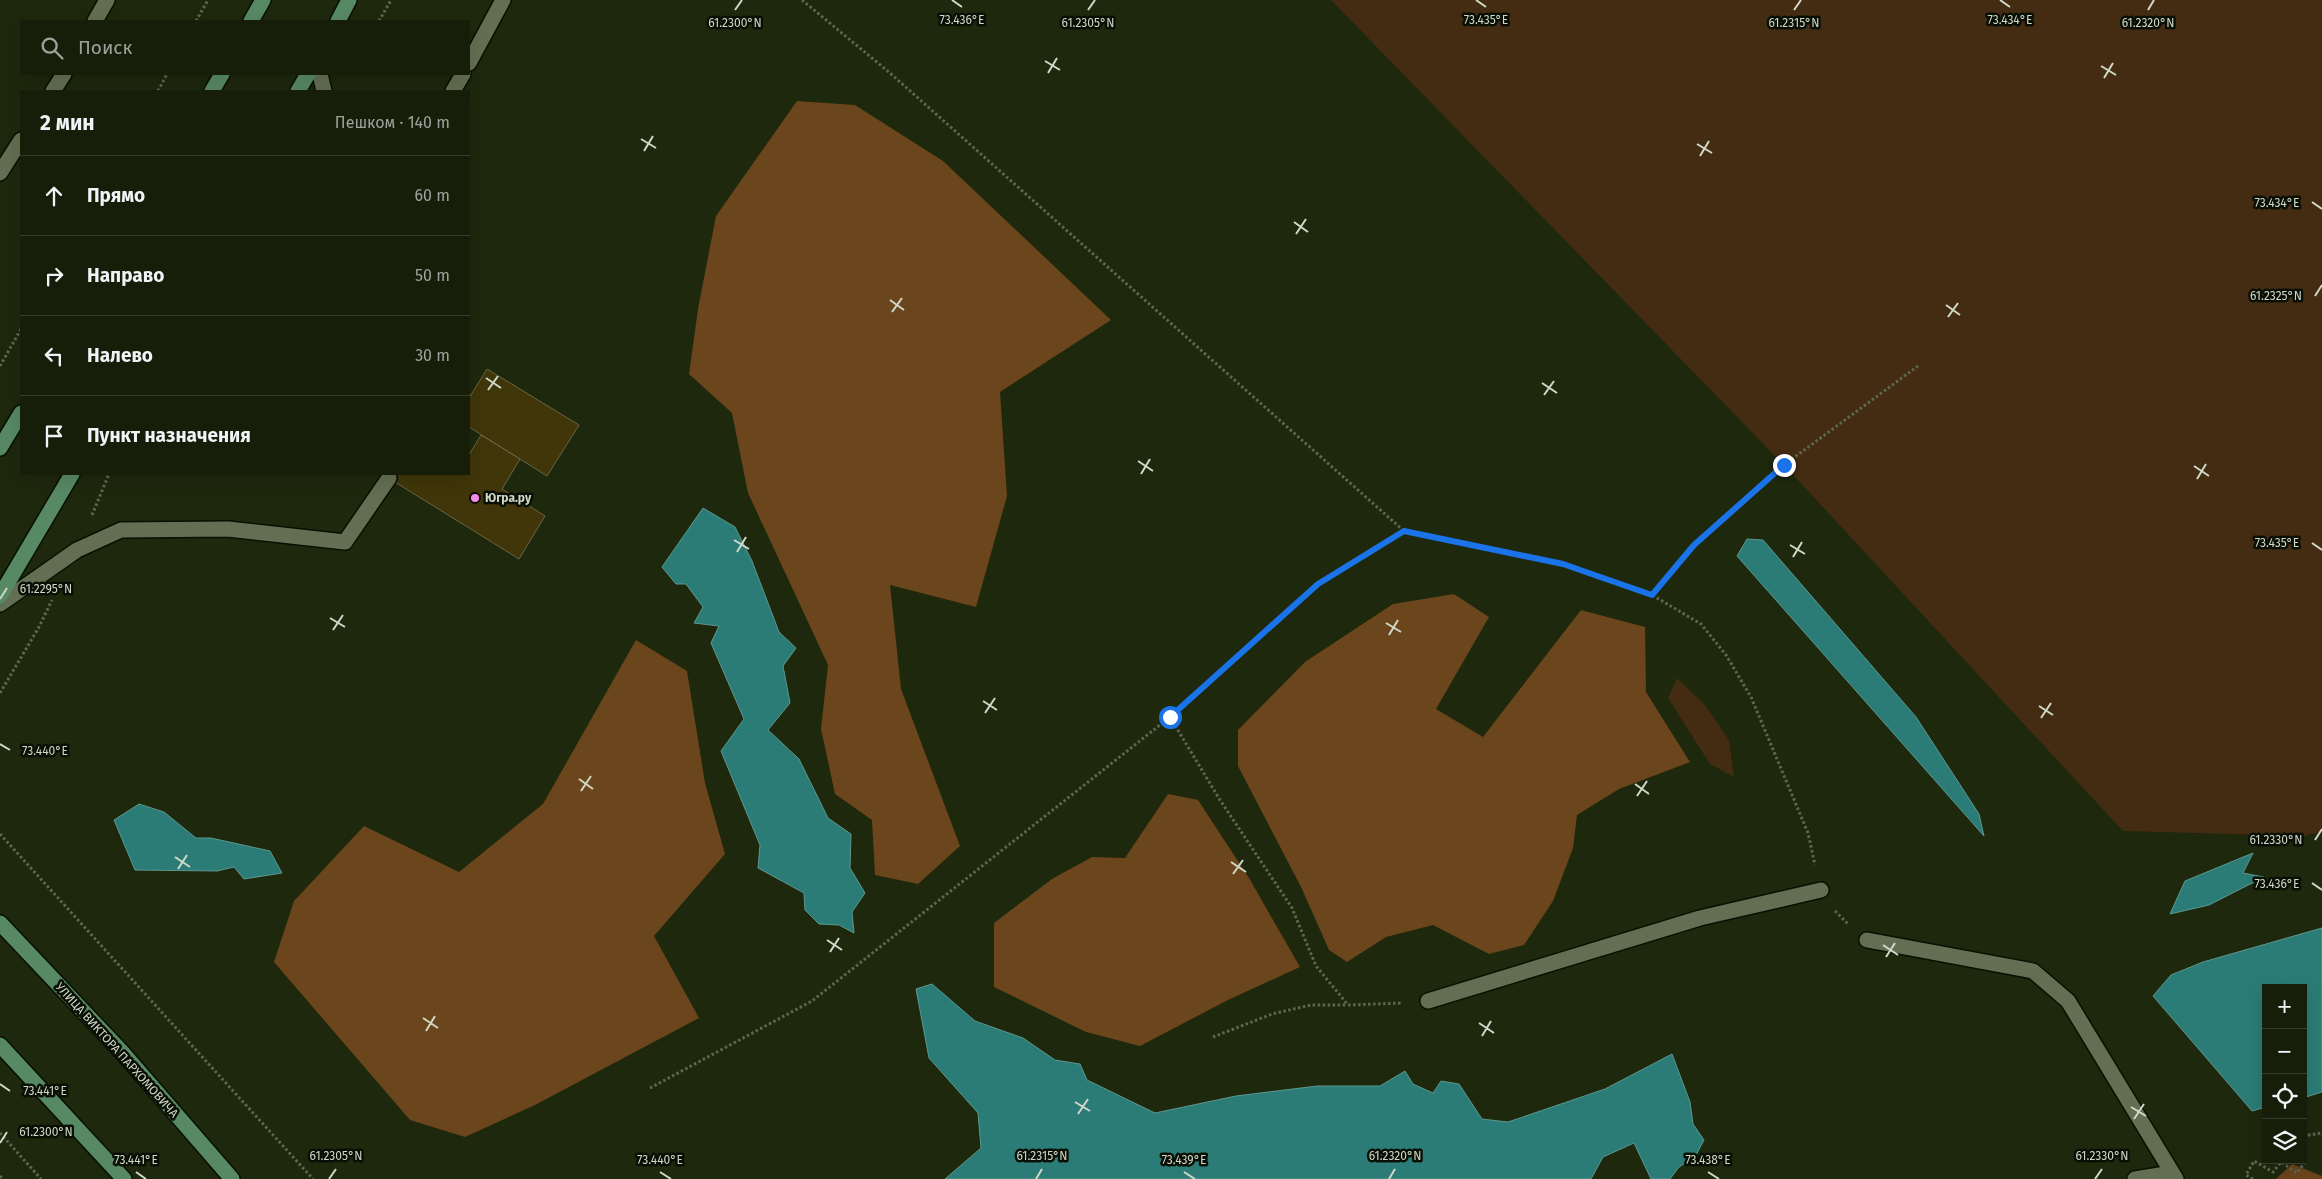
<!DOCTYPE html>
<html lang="ru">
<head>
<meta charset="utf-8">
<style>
	:root { --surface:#161e0a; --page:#232b18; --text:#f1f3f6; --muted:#9ea29c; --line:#353c2b }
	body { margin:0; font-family:"Fira Sans",sans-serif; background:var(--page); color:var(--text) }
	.controls { position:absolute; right:15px; bottom:15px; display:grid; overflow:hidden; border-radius:0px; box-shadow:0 5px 20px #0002 }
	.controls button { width:45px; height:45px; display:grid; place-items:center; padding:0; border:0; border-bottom:1px solid var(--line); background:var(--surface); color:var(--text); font:25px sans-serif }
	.stop { position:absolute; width:15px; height:15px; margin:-11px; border:4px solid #1a73e8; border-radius:50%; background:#fff }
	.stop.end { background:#1a73e8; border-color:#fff; box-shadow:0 1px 5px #0008 }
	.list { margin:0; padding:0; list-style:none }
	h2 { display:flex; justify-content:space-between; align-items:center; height:65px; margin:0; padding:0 20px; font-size:21px }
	h2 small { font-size:16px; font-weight:400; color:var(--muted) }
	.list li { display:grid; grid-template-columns:32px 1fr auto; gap:15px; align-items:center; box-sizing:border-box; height:80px; padding:0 20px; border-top:1px solid var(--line) }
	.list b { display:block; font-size:19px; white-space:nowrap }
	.list em { font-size:16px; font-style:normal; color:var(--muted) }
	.icon { flex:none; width:28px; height:28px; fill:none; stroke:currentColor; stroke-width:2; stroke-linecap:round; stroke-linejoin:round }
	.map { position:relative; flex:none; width:2322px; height:1179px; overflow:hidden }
	.search { position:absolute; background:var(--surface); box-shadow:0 5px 20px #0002; left:20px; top:20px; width:450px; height:55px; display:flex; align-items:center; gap:12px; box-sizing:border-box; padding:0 18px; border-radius:0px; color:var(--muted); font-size:19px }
	.panel { position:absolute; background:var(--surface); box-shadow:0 5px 20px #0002; left:20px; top:90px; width:450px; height:385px; border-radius:0px }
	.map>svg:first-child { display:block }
</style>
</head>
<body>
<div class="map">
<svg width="2322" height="1179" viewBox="0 0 2322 1179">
	<rect width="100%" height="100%" fill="#1e280d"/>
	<path fill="#442c12" d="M1331,0h991v831l-17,5 -182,-5 -339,-366z
		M1677,678l28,27 24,35 5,37 -24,-13 -42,-66z"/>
	<path fill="#6b451b" d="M797,101l58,4 88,56 168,159 -111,72 7,104 -31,111 -86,-22 11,104 59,157 -42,38 -43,-9 -3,-55 -37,-26 -14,-65 7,-64 -80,-172 -16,-80 -43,-39 9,-65 18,-93z
		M1454,594l35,23 -53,92 47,28 98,-127 64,17 1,65 44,70 -71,27 -42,26 -4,33 -20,53 -29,44 -35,9 -56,-29 -47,12 -39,25 -18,-12 -28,-63 -63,-121v-36l67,-68 88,-58z
		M636,640l51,31 18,112 20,71 -71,82 45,82 -164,87 -70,32 -55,-17 -136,-158 20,-61 70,-75 95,46 84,-68z
		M1168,794l30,6 51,78 51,89 -72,33 -88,46 -54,-14 -92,-45v-64l58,-44 40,-22 33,1z
		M2292,1164l30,12v3h-46z"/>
	<path fill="#2b7c76" stroke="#5c988f" d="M703,508l32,19 17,34 27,71 17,16 -13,18 7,37 -22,27 31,29 29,59 23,16 -1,34 15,25 -13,19 2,21 -15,-8 -20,-1 -14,-14 -1,-17 -46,-25 2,-23 -39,-94 23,-32 -33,-76 8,-17 -25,-3 9,-16 -17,-23h-10l-14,-17z
		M1747,539l16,1 153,177 63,97 5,22 -247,-280z
		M139,804l25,8 32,26h15l59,13 12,22 -38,6 -10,-12 -17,4 -82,-1 -21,-50z
		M2253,853l-10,20 21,4 -55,28 -39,9 15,-33z
		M2322,928v164l-19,6v-110h-37v119l-14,4 -99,-115 18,-21 32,-13z
		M932,984l43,37 48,17 32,22 25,4 7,16 68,33 81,-17 81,-10h63l25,-15 8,13 20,9 8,-12 18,3 23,35 26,3 97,-33 67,-35 18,48 3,22 11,16 -9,17 -16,10 -9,12h-19l-17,-36 -31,14 -12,22h-646l36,-31 -3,-35 -49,-55 -13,-69z"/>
	<path fill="#403609" stroke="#6c6446" d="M487,369l92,56 -32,51 -78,-49v-29z
		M481,435l39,24 -18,30 43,27 -26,43 -137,-85h87v-19z"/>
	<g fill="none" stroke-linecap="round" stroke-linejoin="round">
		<defs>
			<path id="minor" d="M95,21l12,-21
				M469,63l34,-63
				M320,74l4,17
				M53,91l11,-17
				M453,91l10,-17
				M0,173l21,-33
				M0,604l77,-54 44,-20 107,-1 117,13 44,-64
				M1867,940l166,31 35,30 108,178
				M1428,1001l272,-83 121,-28
				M2135,1179l37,-6"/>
			<path id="major" d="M251,21l12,-21
				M338,21l11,-21
				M212,91l10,-17
				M298,91l10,-17
				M0,448l21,-35
				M0,596l72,-122
				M0,923l122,129 110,127
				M0,1045l124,134"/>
		</defs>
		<use href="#minor" stroke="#081000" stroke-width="18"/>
		<use href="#major" stroke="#081000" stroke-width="18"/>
		<path stroke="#5e6750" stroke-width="3" stroke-dasharray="2.5 2.5" stroke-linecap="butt" d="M802,0l88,73 514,458 159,33 89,31 49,29 25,31 25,42 57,136 7,32
			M196,21l12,-21
			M379,21l12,-21
			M158,91l9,-17
			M0,366l21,-37
			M92,515l17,-41
			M1652,595l42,-50 90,-80 134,-99
			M0,693l39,-66 13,-27
			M1170,717l50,83 72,108 24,58 32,39 54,-2
			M0,834l313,345
			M1835,911l13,13
			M1213,1037l59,-23 39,-9h36
			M650,1088l162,-87 358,-284 148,-133 86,-53
			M0,1133l41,46
			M2303,1136l19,-3
			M0,1176l3,3
			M2253,1179l-7,-4 8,-14 19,11 8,-10 16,11 9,-12 -3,-2"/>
		<use href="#minor" stroke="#636f52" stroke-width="15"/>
		<use href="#major" stroke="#588965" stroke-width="15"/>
	</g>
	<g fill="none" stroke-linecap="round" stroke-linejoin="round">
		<path stroke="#1a73e8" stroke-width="6" d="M1170,717l148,-133 86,-53 159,33 89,31 42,-50 90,-80"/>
	</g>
	<path fill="none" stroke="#d0d8c8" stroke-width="2" d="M952,0l10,7M1476,0l10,7M2000,0l10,7M735,10l7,-10M1088,10l7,-10M1794,10l7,-10M2148,10l6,-10M1045,61l15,9M2101,66l15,9M1048,73l9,-15M2104,78l9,-15M641,139l15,9M1697,144l15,9M644,151l9,-15M1700,156l9,-15M2312,202l10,7M1294,222l14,10M1296,234l10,-15M2315,296l7,-11M890,300l14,10M1946,305l14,10M892,312l10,-14M1948,317l10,-14M486,378l15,10M1542,383l15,10M488,390l10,-14M1544,395l10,-14M1138,461l15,10M2194,466l15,10M1141,474l9,-15M2197,479l9,-15M734,540l15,9M2312,543l10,7M1790,545l15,9M737,552l9,-15M1793,557l9,-15M0,599l7,-11M330,618l15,9M1386,623l15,9M333,630l10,-15M1389,635l9,-15M983,701l14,9M2039,706l14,9M985,713l10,-15M2041,718l10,-15M0,744l10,6M579,779l14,10M1635,784l14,10M581,791l10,-15M1637,796l10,-15M2315,840l7,-11M175,857l15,10M1231,862l15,10M178,869l9,-14M1233,874l10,-14M2312,883l10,7M827,940l15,10M1883,945l15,10M830,952l9,-14M1886,957l9,-14M423,1018l15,10M1479,1023l15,10M426,1031l9,-15M1482,1036l9,-15M0,1084l10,7M1075,1102l15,9M2131,1107l15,9M1078,1114l10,-15M2134,1119l10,-15M0,1143l7,-11M136,1172l10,7M660,1172l11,7M1184,1172l11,7M1708,1172l11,7M329,1179l7,-10M1036,1179l6,-10M1389,1179l6,-10M2095,1179l7,-10"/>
	<circle fill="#f987e9" stroke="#0a0f05" stroke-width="2" cx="475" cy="498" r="5"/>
	<g text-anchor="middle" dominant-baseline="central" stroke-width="5" stroke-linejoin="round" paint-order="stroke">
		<g font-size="12" font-weight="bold" fill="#d0d8c8" stroke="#0a0f05" text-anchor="start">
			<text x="485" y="498">Югра.ру</text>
		</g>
		<g font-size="12" fill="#d0d8c8" stroke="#0a0f05">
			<text transform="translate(117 1050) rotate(48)">УЛИЦА ВИКТОРА ПАРХОМОВИЧА</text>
		</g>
	</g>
	<g font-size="12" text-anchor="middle" fill="#d0d8c8" stroke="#0a0f05" stroke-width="5" stroke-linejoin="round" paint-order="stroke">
		<text x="962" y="24">73.436°E</text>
		<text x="2010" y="24">73.434°E</text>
		<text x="1486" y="24">73.435°E</text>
		<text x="735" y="27">61.2300°N</text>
		<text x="1088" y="27">61.2305°N</text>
		<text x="1794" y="27">61.2315°N</text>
		<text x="2148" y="27">61.2320°N</text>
		<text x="2277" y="207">73.434°E</text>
		<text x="2276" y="300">61.2325°N</text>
		<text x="2277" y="547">73.435°E</text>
		<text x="46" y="593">61.2295°N</text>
		<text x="45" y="755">73.440°E</text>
		<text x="2276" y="844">61.2330°N</text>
		<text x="2277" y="888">73.436°E</text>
		<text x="45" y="1095">73.441°E</text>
		<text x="46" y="1136">61.2300°N</text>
		<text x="336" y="1160">61.2305°N</text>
		<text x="1042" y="1160">61.2315°N</text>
		<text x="1395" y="1160">61.2320°N</text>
		<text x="2102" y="1160">61.2330°N</text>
		<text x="136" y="1164">73.441°E</text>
		<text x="660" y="1164">73.440°E</text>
		<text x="1184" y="1164">73.439°E</text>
		<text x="1708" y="1164">73.438°E</text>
	</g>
</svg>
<div class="controls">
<button>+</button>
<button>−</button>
<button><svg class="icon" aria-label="locate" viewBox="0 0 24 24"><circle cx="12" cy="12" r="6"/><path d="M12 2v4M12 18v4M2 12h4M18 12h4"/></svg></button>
<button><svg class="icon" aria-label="layers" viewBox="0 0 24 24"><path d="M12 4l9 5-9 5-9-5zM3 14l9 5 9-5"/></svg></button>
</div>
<div class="stop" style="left:1170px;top:717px"></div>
<div class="stop end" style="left:1784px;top:465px"></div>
<div class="search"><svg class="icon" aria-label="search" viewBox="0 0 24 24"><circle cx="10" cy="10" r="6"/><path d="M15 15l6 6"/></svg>Поиск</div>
<section class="panel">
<h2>2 мин<small>Пешком · 140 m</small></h2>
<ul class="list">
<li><svg class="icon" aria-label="ahead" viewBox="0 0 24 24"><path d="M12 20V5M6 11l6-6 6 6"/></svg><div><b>Прямо</b></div><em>60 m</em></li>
<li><svg class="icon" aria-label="right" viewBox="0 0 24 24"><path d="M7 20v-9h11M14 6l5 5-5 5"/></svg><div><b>Направо</b></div><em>50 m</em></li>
<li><svg class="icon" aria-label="left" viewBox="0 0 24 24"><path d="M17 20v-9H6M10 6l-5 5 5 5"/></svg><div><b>Налево</b></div><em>30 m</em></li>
<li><svg class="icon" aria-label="arrive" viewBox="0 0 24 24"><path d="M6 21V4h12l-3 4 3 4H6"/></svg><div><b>Пункт назначения</b></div></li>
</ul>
</section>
</div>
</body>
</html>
